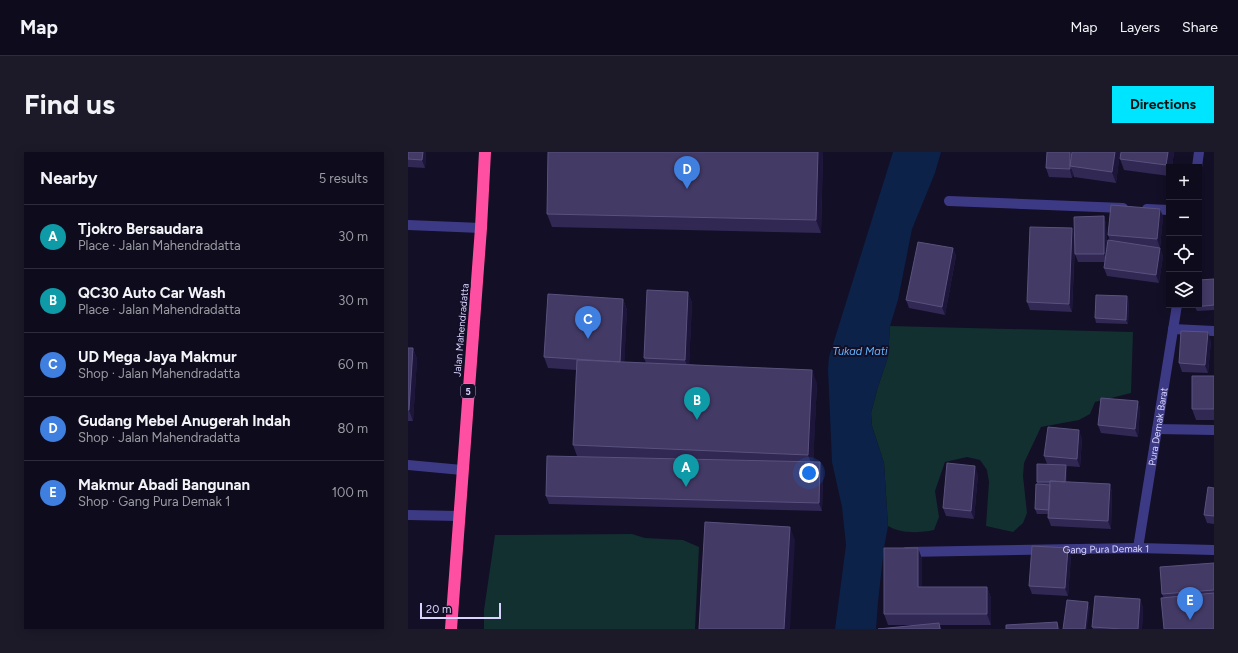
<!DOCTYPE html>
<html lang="en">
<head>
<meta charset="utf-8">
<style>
	:root { --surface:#0e0b1c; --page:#1c1929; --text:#f1f3f6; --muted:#9b9ba3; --line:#2e2b3b; --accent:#00e5ff }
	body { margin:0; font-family:Figtree,sans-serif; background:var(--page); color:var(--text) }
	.controls { position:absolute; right:12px; top:12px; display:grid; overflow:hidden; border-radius:0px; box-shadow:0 2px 10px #0003 }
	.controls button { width:36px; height:36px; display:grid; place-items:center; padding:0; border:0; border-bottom:1px solid var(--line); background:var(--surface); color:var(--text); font:20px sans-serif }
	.scale { position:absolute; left:12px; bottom:10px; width:81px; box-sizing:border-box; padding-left:4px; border:2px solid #d9d4ff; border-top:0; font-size:11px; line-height:14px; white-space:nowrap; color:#d9d4ff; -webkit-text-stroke:3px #130f26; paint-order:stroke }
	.you { position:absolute; left:401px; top:321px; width:14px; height:14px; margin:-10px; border:3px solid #fff; border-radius:50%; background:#1a73e8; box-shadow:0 0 0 6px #1a73e833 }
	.badge { display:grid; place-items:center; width:26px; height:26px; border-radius:50%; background:var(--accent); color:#fff; font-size:13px; font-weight:700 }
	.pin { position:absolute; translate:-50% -33px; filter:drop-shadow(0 1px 2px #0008) }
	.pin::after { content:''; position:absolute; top:21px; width:14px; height:12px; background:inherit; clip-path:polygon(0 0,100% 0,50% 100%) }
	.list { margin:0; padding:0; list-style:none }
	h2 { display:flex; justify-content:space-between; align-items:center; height:52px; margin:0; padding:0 16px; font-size:17px }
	h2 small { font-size:13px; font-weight:400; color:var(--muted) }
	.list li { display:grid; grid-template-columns:26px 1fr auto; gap:12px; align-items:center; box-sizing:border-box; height:64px; padding:0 16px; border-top:1px solid var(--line) }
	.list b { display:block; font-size:15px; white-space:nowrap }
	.list p { margin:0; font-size:13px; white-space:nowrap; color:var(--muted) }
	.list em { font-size:13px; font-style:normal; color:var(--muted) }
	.icon { flex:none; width:22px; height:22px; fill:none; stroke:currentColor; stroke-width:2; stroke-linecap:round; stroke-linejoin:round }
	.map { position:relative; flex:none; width:806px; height:477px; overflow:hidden; border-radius:0px }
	header { display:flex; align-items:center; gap:24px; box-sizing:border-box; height:56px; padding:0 20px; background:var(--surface); border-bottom:1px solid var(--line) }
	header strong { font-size:19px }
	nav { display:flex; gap:22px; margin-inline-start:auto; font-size:14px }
	.intro { display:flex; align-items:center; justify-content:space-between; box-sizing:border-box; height:96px; padding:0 24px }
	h1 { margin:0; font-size:28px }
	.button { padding:10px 18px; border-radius:0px; background:var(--accent); color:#111; font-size:14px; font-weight:700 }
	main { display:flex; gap:24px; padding:0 24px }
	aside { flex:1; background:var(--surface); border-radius:0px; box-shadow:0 2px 10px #0003 }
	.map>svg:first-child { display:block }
</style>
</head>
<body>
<header>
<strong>Map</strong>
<nav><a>Map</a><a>Layers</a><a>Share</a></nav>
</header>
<div class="intro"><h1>Find us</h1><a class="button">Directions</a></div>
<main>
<aside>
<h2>Nearby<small>5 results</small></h2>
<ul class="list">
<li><span class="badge" style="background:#0f9aa8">A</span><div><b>Tjokro Bersaudara</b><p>Place · Jalan Mahendradatta</p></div><em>30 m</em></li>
<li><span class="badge" style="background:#0f9aa8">B</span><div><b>QC30 Auto Car Wash</b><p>Place · Jalan Mahendradatta</p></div><em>30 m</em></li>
<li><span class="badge" style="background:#3f7fe0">C</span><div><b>UD Mega Jaya Makmur</b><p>Shop · Jalan Mahendradatta</p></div><em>60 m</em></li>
<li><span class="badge" style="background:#3f7fe0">D</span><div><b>Gudang Mebel Anugerah Indah</b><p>Shop · Jalan Mahendradatta</p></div><em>80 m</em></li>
<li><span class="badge" style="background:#3f7fe0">E</span><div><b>Makmur Abadi Bangunan</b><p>Shop · Gang Pura Demak 1</p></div><em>100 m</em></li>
</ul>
</aside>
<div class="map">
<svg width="806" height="477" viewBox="0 0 806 477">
	<rect width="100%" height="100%" fill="#130f26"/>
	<path fill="#12302f" d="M482,174l243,6 -2,61 -36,9 -5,12 -11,6 -38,7 -17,36 -1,13 4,37 -4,10 -10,9 -27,-6 3,-44 -2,-12 -7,-10 -13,-3 -22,5 -10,29 4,26 -5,13c-15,3 -32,4 -46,-4l-4,-63 -12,-37 -1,-13 6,-23 11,-33z
		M224,382l13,4 38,2 16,7 -4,82h-211v-19l11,-75z"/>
	<path fill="#0c2248" d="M485,0h48l-6,21 -23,56 -14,71 -8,26 -2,31 -11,33 -6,23 1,13 12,37 4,63 -4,22 -6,54 -2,27h-41l11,-84 -4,-38 -10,-45 -4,-93 1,-12z"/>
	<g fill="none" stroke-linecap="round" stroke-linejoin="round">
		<g stroke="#3d3a85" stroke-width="10">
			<path d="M789,15l2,-15"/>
			<path d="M541,49l174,7"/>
			<path d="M739,57l22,1"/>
			<path d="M0,73l73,3"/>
			<path d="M765,177l41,2"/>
			<path d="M749,277l57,1"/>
			<path d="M0,313l54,5"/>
			<path d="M0,363l51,1"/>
			<path id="s1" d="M730,396l39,-243"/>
			<path id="s2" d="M498,400l232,-4 76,2"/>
		</g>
		<path stroke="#ff4fa3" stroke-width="12" d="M43,477l30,-401 4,-76"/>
	</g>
	<path fill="#312854" d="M0,0h18l-1,16 -17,-1z
		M140,0h275l-2,81 -269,-6 -5,-13z
		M712,0l-4,31 -42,-6 -1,-4 -1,5 -23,-1 -3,-9z
		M713,0h53l-2,15h-3v9l-45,-6 -4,-11z
		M752,57l3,8 -3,31 3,8 -4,27 -52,-7 -3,-8 1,-6h-27l-3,-8v-9l-3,67 -42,-2 -3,-8 47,-67 30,-19 2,8 1,26 3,-9 -2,-6z
		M545,96l3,8 -11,59 -36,-7 -3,-8z
		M806,127v31l-17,1 -2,-4z
		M280,140l4,11 -3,61 128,19 -4,79h7l3,8 -1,41 -273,-7 -3,-8 31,-40 -4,-11 3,-75 -28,-2 -4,-11 79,-58 4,11 -3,52 22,1 -2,-5z
		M721,148l-1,24 -32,-1 -1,-5z
		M803,189l-3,32 -26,-1 -3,-9z
		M0,196h5l4,11 -4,62h-5z
		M806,224v44h-18l-4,-11z
		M730,249l2,8 -2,28 -37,-4 -3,-8z
		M674,286l-2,29 -14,-1 1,4v12l43,2 2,8 -1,37 -60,-3 -3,-8 1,-4h-12l-2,-5 2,-25v-2l19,-17 -9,-1 -3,-8z
		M570,322l-4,45 -28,-3 -3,-8z
		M806,336v36l-7,-1 -3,-8z
		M510,396l4,11v28h65l4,11v27h-51l1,4h-63l42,-4h-32l-4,-11z
		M663,404l-3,40 -36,-2 -3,-8z
		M806,411v66l-50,-31 -2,-4z
		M732,447l3,9 -1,21h-49l-1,-2z"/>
	<path fill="#1d163a" d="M15,0h3l-1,16 -3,-8z
		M410,0h5l-2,81 -5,-13z
		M662,0h4l-4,14 3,7 -1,5 -2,-9z
		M707,0h5l-4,31 -4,-11z
		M760,0h6l-2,15h-3v6l-3,-8z
		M752,57l3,8 -3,31 3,8 -4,27 -3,-8 4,-27 -3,-9z
		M696,64l2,8 1,38 -3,-8z
		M664,76l3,8 -3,76 -3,-8z
		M545,96l3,8 -11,59 -3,-8z
		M280,140l4,11 -3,68 -4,-11z
		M719,144l2,4 -1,24 -2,-4z
		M215,147l4,11 -3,63 -4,-11z
		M800,180l3,9 -3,32 -3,-8z
		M5,196l4,11 -4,62 -4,-11z
		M404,218l5,13 -4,85 -5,-13z
		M730,249l2,8 -2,28 -3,-8z
		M671,278l3,8 -2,29 -3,-8z
		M412,310l3,8 -1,41 -3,-8z
		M658,313l1,5v18l-2,-5z
		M567,314l3,8 -4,45 -3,-8z
		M702,332l2,8 -1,37 -3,-8z
		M382,375l5,13 -5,89h-6z
		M510,396l4,11v39l-4,-11z
		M660,396l3,8 -3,40 -3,-8z
		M579,435l4,11v27l-4,-11z
		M732,447l3,9 -1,21h-4z
		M680,450l2,5 -3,22h-2z
		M649,470l3,7h-2z"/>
	<path fill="#433a66" stroke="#5a527e" d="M0,0h15l-1,8 -14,-1z
		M140,0h270l-2,68 -269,-6z
		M639,0h23v17l-24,-1z
		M664,0h43l-3,20 -42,-6z
		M713,0h47l-2,13 -46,-6z
		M703,53l49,4 -3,30 -49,-4z
		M696,64v38h-29l-1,-37z
		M622,75l42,1 -3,76 -42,-2z
		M700,88l52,8 -4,27 -52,-7z
		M510,90l35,6 -11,59 -36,-7z
		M806,127v26l-19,2v-2h4v-25z
		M239,138l41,2 -3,68 -41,-2z
		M140,142l75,5 -3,63 -76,-5z
		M688,143l31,1 -1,24 -31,-2z
		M773,179l27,1 -3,33 -26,-2z
		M0,196h5l-4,62h-1z
		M169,208l235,10 -4,85 -235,-10z
		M784,224h22v33h-22z
		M693,246l37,3 -3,28 -37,-4z
		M640,275l31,3 -2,29 -33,-3z
		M139,304l273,6 -1,41 -273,-7z
		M539,311l28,3 -4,45 -28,-3z
		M629,312l29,1 -1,17 -15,-1v1h-13z
		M642,329l60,3 -2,37 -60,-3z
		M628,332l14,1 -1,25 -14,-1z
		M800,335l6,1v28l-10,-1z
		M297,370l85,5 -6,102h-85z
		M624,394l36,2 -3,40 -36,-2z
		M476,396h34v39h69v27h-103z
		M806,411v27l-52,4 -2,-27z
		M806,441v36h-50l-3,-31z
		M687,444l45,3 -2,30h-16l-30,-2z
		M659,448l21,2 -3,27h-22z
		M649,470l1,7h-52v-4z
		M531,471l1,6h-62z"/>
	<g text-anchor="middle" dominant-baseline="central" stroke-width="4" stroke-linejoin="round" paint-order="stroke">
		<rect fill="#130f26" stroke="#9e99be" stroke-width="1" x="53" y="232" width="14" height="14" rx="3"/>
		<g font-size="9" font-weight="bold" fill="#d9d4ff">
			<text x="60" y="239">5</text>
		</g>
		<g font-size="10" fill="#d9d4ff" stroke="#130f26">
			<text transform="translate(53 178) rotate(-85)">Jalan Mahendradatta</text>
			<text stroke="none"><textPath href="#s1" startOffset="123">Pura Demak Barat</textPath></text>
			<text stroke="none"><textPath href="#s2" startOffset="200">Gang Pura Demak 1</textPath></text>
		</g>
		<g font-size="11" font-style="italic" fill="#62b6ff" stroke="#130f26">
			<text x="452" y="199">Tukad Mati</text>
		</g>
	</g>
</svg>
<div class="controls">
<button>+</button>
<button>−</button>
<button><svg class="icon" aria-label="locate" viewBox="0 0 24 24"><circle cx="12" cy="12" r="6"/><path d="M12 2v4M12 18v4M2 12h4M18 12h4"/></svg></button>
<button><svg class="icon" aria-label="layers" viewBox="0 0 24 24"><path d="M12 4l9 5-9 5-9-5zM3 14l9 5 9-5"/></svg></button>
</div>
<div class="scale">20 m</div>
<div class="you"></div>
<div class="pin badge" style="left:278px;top:335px;background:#0f9aa8">A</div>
<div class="pin badge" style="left:289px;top:268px;background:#0f9aa8">B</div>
<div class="pin badge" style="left:180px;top:187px;background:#3f7fe0">C</div>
<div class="pin badge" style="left:279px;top:37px;background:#3f7fe0">D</div>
<div class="pin badge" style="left:782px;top:468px;background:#3f7fe0">E</div>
</div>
</main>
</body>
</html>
